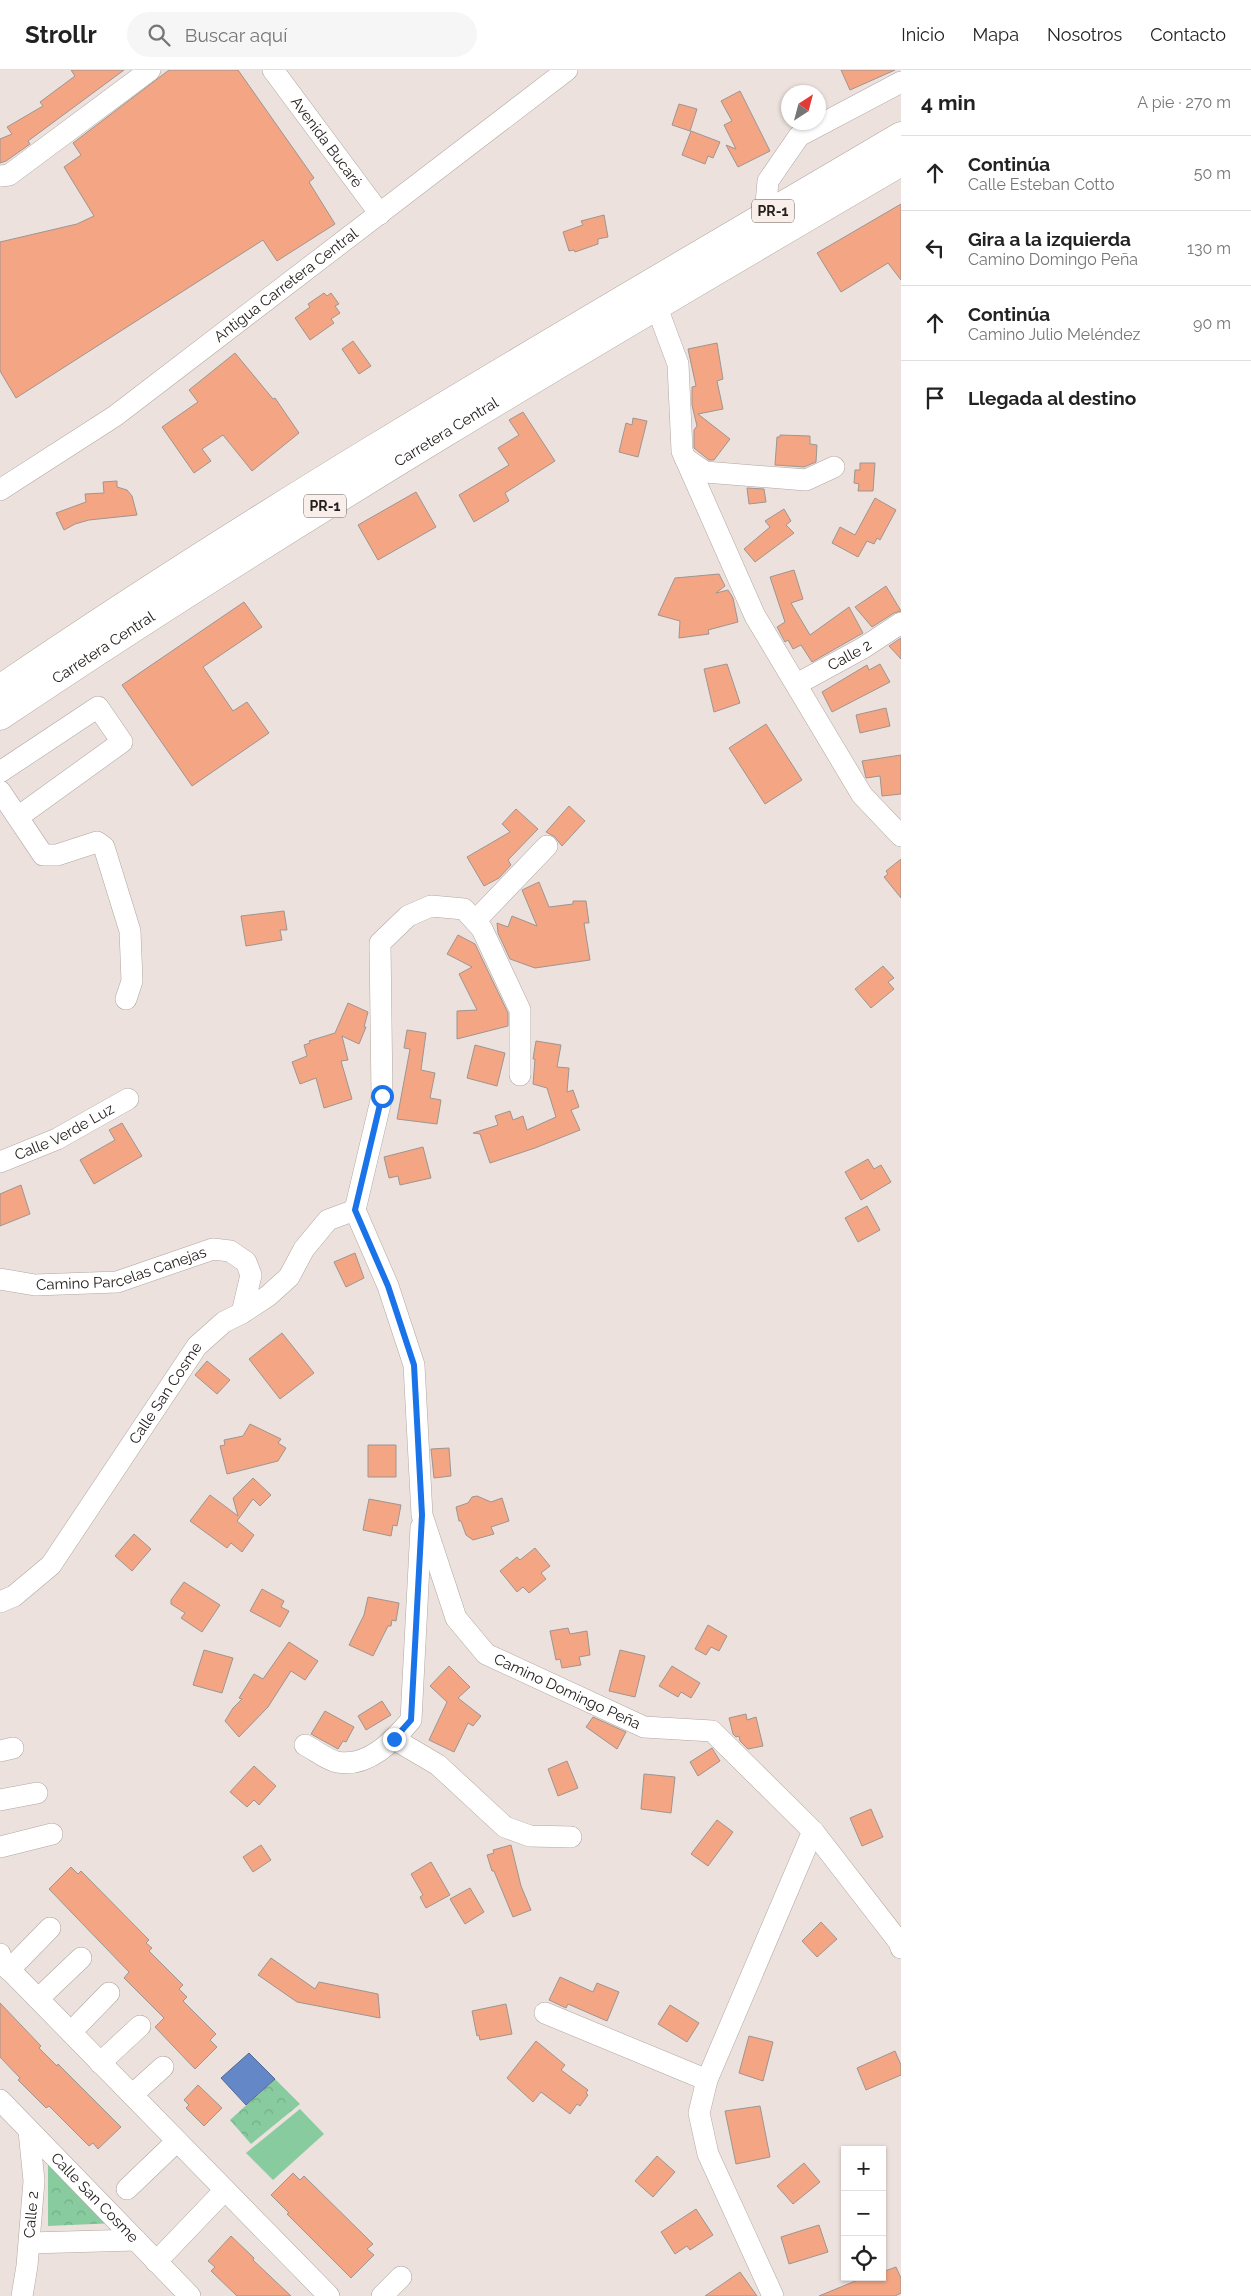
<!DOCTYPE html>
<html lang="es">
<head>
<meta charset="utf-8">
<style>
	:root { --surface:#fff; --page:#f6f6f6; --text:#222; --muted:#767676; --line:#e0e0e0 }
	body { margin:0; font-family:Raleway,sans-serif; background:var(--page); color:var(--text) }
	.controls { position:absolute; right:15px; bottom:15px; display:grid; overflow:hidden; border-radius:0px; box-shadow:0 1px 4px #0004 }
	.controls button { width:45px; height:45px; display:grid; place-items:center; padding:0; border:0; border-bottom:1px solid var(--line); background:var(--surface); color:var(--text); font:25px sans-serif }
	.compass { position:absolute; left:781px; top:15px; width:45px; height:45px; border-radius:50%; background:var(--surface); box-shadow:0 1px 4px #0004; rotate:36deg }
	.stop { position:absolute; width:15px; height:15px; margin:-11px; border:4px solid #1a73e8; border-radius:50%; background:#fff }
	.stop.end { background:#1a73e8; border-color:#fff; box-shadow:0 1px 5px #0008 }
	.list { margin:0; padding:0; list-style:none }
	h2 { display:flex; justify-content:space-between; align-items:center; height:65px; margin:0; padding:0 20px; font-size:21px }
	h2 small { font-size:16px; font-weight:400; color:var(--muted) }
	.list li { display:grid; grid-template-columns:32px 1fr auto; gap:15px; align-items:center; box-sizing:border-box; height:75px; padding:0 20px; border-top:1px solid var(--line) }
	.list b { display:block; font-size:19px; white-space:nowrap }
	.list p { margin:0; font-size:16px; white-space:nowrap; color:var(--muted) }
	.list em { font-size:16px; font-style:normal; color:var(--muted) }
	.icon { flex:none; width:28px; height:28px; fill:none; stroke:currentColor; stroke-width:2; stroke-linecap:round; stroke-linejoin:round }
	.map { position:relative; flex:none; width:901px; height:2226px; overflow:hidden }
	header { display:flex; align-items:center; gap:30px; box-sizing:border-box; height:70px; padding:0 25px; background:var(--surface); border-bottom:1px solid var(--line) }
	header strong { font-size:24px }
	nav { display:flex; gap:28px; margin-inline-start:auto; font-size:18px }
	.search { width:350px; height:45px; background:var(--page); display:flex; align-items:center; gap:12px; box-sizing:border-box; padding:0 18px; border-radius:28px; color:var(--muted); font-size:19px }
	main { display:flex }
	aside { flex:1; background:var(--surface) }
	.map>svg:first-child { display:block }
</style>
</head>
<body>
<header>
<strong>Strollr</strong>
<div class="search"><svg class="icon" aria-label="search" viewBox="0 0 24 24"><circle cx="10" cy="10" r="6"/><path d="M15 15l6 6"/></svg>Buscar aquí</div>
<nav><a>Inicio</a><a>Mapa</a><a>Nosotros</a><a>Contacto</a></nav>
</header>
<main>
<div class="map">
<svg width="901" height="2226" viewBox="0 0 901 2226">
	<defs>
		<pattern id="park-crowns" width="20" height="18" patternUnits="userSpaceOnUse" patternTransform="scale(1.25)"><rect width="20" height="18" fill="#88cb9e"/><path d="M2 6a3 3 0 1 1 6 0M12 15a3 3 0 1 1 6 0" fill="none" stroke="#75ae88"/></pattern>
	</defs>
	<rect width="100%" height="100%" fill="#ece1dc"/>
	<path fill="url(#park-crowns)" d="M275,2009l25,25 -49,40 -21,-24z
		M48,2086l68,67 -68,3z"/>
	<path fill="#88cb9e" d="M300,2039l24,25 -51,46 -27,-27z"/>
	<path fill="#6488c7" stroke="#516994" d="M249,1983l26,26 -29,26 -25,-27z"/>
	<path fill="#f3a584" stroke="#9f9590" d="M71,0h53l-96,71 2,3 -24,17 -6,2v-24l12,-5 -5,-7 36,-21 -3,-4 35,-26z
		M169,0h69l76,108 -5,4 26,42 -58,37 -14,-21 -247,158 -16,-27v-129l77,-18 17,-8 -30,-49 17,-12 -8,-12z
		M841,0h54l-45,20z
		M740,21l30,60 -32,16 -12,-22 10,4 -12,-24 8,-4 -11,-20z
		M679,34l18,5 -7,22 -18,-6z
		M691,61l29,11 -7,16 -5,-2 -3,8 -23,-9z
		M901,134v76l-13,-17 -47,29 -24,-39z
		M604,145l4,22 -10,2v5l-23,8 -1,-2 -5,1 -6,-19 20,-7 -2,-4z
		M324,223l3,3 4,-3 8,11 -4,2 5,7 -9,6 3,4 -24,17 -15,-22 15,-11 -2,-3z
		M353,271l18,25 -12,8 -17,-25z
		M717,273l6,36 -6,2 6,28 -25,5 32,25 -16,21h-5l-15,-12v-18l3,-4 -5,-21v-18l4,-1 -8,-37z
		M235,283l38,46 2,-1 24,35 -47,38 -29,-36 -21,14 9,12 -17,12 -32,-46 36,-25 -9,-12z
		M523,342l32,49 -50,32 4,8 -35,21 -15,-27 50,-30 -11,-17 21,-13 -10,-15z
		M633,348l14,3 -9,36 -19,-5 7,-29 6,2z
		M780,365l30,1v8l7,1 -1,17 -12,5 -29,-2 2,-28h3z
		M860,393h15l-2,28h-15l1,-7 -5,-1 1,-13h5z
		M117,411v6l10,3 5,6 5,19 -48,5 -14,4 -11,6 -8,-17 30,-11 -1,-8 19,-1 -1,-11z
		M747,418l17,1 2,13 -17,2z
		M416,422l20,35 -58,33 -20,-35z
		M875,428l21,12 -16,30 -3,-2 -3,6 -7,-3 -9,16 -26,-14 8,-16 15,8z
		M784,439l7,12 -5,4 8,8 -39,29 -11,-13 26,-22 -5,-6z
		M794,500l9,29 -12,4 19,32 39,-28 14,26 -51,29 -11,-17 -8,4 -5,-9 -3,2 -8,-15 8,-5 -15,-45z
		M719,504l6,12 -9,7 12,-3 5,8 5,24 -30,8 1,4 -30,4 1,-17 -22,-6 17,-37z
		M886,516l15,25 -7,2 -22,14 -17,-20z
		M244,532l18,25 -59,40 30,44 14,-9 22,31 -77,53 -70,-101z
		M901,568v21l-12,-13z
		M727,594l13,39 -26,9 -10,-43z
		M880,594l10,18 -58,30 -10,-20 45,-27 2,5z
		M886,638l4,18 -30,7 -4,-18z
		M766,654l36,56 -37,24 -36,-56z
		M901,685v39l-19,2 -2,-20 -14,2 -4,-17z
		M569,736l16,15 -23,25 -7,-9 -9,-5z
		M516,739l22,20 -30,31 3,5 -12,13 -15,8 -17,-29 43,-25 -8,-8z
		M901,789v39l-17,-21 4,-3 -2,-3z
		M539,812l10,25 24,-3v-3h13l3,22h-5l6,37 -55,8 -25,-9 -12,-26 -1,-10 11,4 4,-11 25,10 -15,-36z
		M284,841l3,19h-7l2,10 -36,6 -5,-30z
		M458,865l17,9 33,69v13l-51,13v-28l20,-1 -18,-36 13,-7 -25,-13z
		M883,896l11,12 -6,4 6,7 -23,19 -16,-19z
		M348,933l20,9 -4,15h2l-7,17 -17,-8 6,24 -7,1 11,38 -28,9 -8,-30 -16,6 -8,-22 15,-6 -3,-11 6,-2 -1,-2 26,-8z
		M407,960l19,3 -5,37 14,3 -5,25 11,2 -4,24 -40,-5 13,-70 -6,-1z
		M536,971l25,4 -4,22 12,1 -2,24 6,-2 6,17 -8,3 9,20 -45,18 -45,15 -10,-29 -7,-1 25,-8 -3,-9 15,-5 3,9 10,-4 4,14 29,-13 -9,-29 -14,-4 2,-25h-2z
		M475,975l30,8 -8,33 -30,-8z
		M122,1053l20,33 -48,28 -14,-24 35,-20 -6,-10z
		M423,1077l8,31 -31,7 -2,-9 -9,2 -5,-21z
		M868,1089l6,10 7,-4 10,17 -30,18 -16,-28z
		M21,1115l9,29 -30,12v-32z
		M867,1136l13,24 -22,12 -13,-24z
		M355,1183l9,25 -18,9 -12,-25z
		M282,1263l32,40 -34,26 -31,-40z
		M207,1291l23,19 -13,14 -22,-19z
		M250,1354l31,15 -3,4 8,5 -8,13 -51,13 -7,-28 5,-1 -1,-5 19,-4z
		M368,1375h28v32h-28z
		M449,1378l2,28 -17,2 -3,-29z
		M253,1408l18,17 -11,11 -7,-7 -16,22 17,14 -12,17 -11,-9 -4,5 -37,-27 20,-26 28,21 -5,-18z
		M477,1426l14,6 11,-4 7,23 -18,6 3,7 -21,6 -7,-5 -5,-14h-2l-3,-14 12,-4 4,-6z
		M369,1429l32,6 -4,21 -4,-1 -2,11 -28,-6z
		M134,1464l17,15 -19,22 -17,-15z
		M535,1478l15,18 -9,7 5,6 -17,14 -6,-6 -6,5 -17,-21 17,-14 3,3z
		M184,1512l36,23 -18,27 -21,-14 4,-5 -14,-9v-4z
		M262,1519l22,12 -3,6 8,4 -9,16 -30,-16z
		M368,1527l31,6 -3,18 -4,-1 -1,6h-3l-15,30 -24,-11 15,-30z
		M708,1555l19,11 -8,15 -8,-4 -5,8 -11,-6z
		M568,1558l2,6 17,-3 3,24 -11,2 2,8 -19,3 -2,-9 -4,1 -6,-29z
		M289,1572l29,19 -13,19 -14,-9 -23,36 -29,30 -14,-16 8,-13 9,-9 -3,-1 15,-24 9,5z
		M204,1580l29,8 -11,35 -29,-8z
		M620,1580l25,6 -10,41 -26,-6z
		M449,1596l21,21 -12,11 23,18 -8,10 -5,-3 -14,29 -25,-12 18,-38 -17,-16z
		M672,1596l28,17 -9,15 -10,-6 -3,5 -19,-11z
		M382,1631l9,14 -25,15 -8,-14z
		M325,1641l29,16 -8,15 -3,-1 -5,8 -27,-15z
		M746,1644l1,6 9,-3 7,29 -15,3 -8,-8 -1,-5 -3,1 -3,-3 -4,-16z
		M593,1647l33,15 -9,17 -31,-22z
		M712,1678l8,13 -22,15 -8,-14z
		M567,1691l11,27 -20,8 -10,-27z
		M254,1696l22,20 -17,19 -5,-5 -7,7 -17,-15z
		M644,1704l31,3 -4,36 -30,-4z
		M871,1739l12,28 -21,9 -12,-28z
		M717,1750l16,12 -25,34 -17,-12z
		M261,1775l10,15 -18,12 -10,-15z
		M511,1775l10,41 10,24 -18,7 -19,-46h-2l-5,-16 7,-2 -1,-3z
		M431,1792l19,33 -24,13 -6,-11 3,-2 -12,-21z
		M71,1797l7,7 3,-3 68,69 -3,3 6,5 -3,3 34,34 -4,4 8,8 -4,4 33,33 -6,6 7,7 -22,22 -40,-42 9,-9 -40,-40 5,-6 -80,-83z
		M470,1818l14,24 -19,12 -15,-25z
		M821,1852l16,17 -20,18 -15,-16z
		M271,1888l44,31 4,-7 59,12 2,24 -83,-16 -39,-27z
		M560,1907l33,15 4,-9 22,9 -12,29 -39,-17 -2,4 -17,-8z
		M0,1933l41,43 -2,2 18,18 1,-2 63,63 -23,22 -5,-6 -4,3 -40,-40 -3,2 -28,-28 2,-2 -20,-21z
		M506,1934l6,30 -32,6 -1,-5 -2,1 -5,-25z
		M670,1935l29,18 -12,19 -29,-18z
		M749,1966l24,6 -10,39 -24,-8z
		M536,1971l29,24 -4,5 27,20 -2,3 2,2 -8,11 -3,-2 -7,10 -29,-22 -8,10 -26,-24z
		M895,1981l6,14v10l-35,15 -9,-22z
		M198,2015l24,23 -18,18 -18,-18 3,-3 -5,-5z
		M760,2036l10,51 -34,7 -11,-53z
		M657,2086l18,16 -22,25 -18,-16z
		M804,2093l16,19 -27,22 -16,-18z
		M293,2103l7,7 4,-4 69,68 -6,5 7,6 -23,23 -64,-64 2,-1 -18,-18z
		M696,2139l17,26 -23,15 -3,-4 -12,8 -14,-22z
		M819,2155l9,27 -39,12 -8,-27z
		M231,2166l23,22 -1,2 38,36h-54l-26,-25 4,-4 -7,-6z
		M896,2197l5,11v15l-6,3h-76l46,-19h17v-5z
		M740,2202l17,24h-52z"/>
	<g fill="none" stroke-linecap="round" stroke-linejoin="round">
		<defs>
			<g id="minor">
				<path id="s1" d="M273,0l107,144"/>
				<path d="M0,106l9,-1 141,-105"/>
				<path d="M765,146l3,-35 31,-45 102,-54"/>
				<path d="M649,224l7,11 22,59 4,87 73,165 107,179 39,41"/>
				<path d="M685,388l20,14 101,8 28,-13"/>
				<path id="s2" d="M0,420l115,-74 452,-346"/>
				<path id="s3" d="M797,614l66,-36 38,-25"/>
				<path d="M0,702l98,-65 24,35 -104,75"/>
				<path d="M0,721l43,64h14l40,-13 7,5 26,84 2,50 -6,18"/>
				<path d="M475,851l72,-75"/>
				<path id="s4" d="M0,1092l57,-23 71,-40"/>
				<path id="s5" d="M355,1140l33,76 26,79 8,150 34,103 30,36 158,73 68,4 101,100 86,111 2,6"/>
				<path d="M355,1140l27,-114 -2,-153 28,-27 23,-10 33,3 18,20 38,81v65"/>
				<path id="s6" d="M0,1209l35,6 82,-3 96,-33 17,2 16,11 5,13 -9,38"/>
				<path id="s7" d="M0,1532l14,-6 37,-31 146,-219 27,-24 18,-9 26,-17 21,-19 15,-28 24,-29 27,-10"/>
				<path d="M394,1669l44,26 67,62 25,9 41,1"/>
				<path d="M305,1675c10,5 22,15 32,17 31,6 56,-21 74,-42l10,-193"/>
				<path d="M0,1681l13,-3"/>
				<path d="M0,1730l37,-7"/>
				<path d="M0,1777l52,-13"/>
				<path d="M0,1884l3,9 326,333"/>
				<path d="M9,1900l41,-42"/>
				<path d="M38,1929l43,-41"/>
				<path d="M545,1943l162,67"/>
				<path d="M71,1962l38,-39"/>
				<path d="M100,1993l40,-37"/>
				<path d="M132,2025l31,-28"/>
				<path id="s8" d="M0,2030l190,196"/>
				<path d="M127,2119l50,-48"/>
				<path d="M30,2173l106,-3"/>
				<path d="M156,2192l69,-72"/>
				<path id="s9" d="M22,2226l5,-30 7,-85 -5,-50"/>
				<path d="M382,2226l19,-19"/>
				<path d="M773,2226l-65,-142 -9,-41 8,-33 106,-249"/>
			</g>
			<g id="highway">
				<path d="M0,619c291,-199 598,-374 901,-553"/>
				<path id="s10" d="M0,646c293,-197 597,-376 901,-554"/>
			</g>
		</defs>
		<use href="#minor" stroke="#b1a7a2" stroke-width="22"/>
		<use href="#highway" stroke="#b1a7a2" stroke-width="29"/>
		<use href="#minor" stroke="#fff" stroke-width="21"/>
		<use href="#highway" stroke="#fff" stroke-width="28"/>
	</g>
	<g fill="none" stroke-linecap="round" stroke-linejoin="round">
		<path stroke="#1a73e8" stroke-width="6" d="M382,1026l-27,114 33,76 26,79 8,150 -11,205 -17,19"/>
	</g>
	<g text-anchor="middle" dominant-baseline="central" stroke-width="4.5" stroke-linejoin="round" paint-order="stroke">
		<g fill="#f9eeea" stroke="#645e5b" stroke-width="1">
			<rect x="752" y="129.5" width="42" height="23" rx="4"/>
			<rect x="304" y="424.5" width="42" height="23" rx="4"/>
		</g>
		<g font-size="14" font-weight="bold" fill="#24201e">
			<text x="773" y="141">PR-1</text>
			<text x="325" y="436">PR-1</text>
		</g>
		<g font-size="15" fill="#24201e" stroke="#f9eeea">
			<text stroke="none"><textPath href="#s1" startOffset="90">Avenida Bucaré</textPath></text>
			<text stroke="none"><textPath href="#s2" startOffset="352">Antigua Carretera Central</textPath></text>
			<text stroke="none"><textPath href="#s10" startOffset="529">Carretera Central</textPath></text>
			<text stroke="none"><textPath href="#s10" startOffset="124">Carretera Central</textPath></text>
			<text stroke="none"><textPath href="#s3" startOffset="60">Calle 2</textPath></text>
			<text stroke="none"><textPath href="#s4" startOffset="71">Calle Verde Luz</textPath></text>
			<text stroke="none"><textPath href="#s6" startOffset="124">Camino Parcelas Canejas</textPath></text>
			<text stroke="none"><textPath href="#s7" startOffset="270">Calle San Cosme</textPath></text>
			<text stroke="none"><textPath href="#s5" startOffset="561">Camino Domingo Peña</textPath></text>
			<text stroke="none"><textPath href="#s8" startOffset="136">Calle San Cosme</textPath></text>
			<text stroke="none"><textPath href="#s9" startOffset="82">Calle 2</textPath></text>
		</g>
	</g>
</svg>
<div class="controls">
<button>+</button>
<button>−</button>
<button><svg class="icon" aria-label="locate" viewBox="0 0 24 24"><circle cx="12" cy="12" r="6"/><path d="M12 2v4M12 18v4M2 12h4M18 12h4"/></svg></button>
</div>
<svg class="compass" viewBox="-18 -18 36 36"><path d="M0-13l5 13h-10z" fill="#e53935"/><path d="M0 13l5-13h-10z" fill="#767676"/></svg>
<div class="stop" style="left:382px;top:1026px"></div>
<div class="stop end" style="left:394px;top:1669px"></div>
</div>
<aside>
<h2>4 min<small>A pie · 270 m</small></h2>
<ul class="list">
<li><svg class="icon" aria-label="ahead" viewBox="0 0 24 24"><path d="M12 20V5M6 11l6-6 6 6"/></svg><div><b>Continúa</b><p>Calle Esteban Cotto</p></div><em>50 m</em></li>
<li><svg class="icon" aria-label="left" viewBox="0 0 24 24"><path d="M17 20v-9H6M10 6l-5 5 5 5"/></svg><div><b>Gira a la izquierda</b><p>Camino Domingo Peña</p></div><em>130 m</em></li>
<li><svg class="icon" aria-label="ahead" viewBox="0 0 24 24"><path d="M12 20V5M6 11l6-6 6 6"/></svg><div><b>Continúa</b><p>Camino Julio Meléndez</p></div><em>90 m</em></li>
<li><svg class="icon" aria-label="arrive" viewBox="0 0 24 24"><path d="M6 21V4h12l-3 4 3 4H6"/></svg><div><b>Llegada al destino</b></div></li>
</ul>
</aside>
</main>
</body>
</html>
